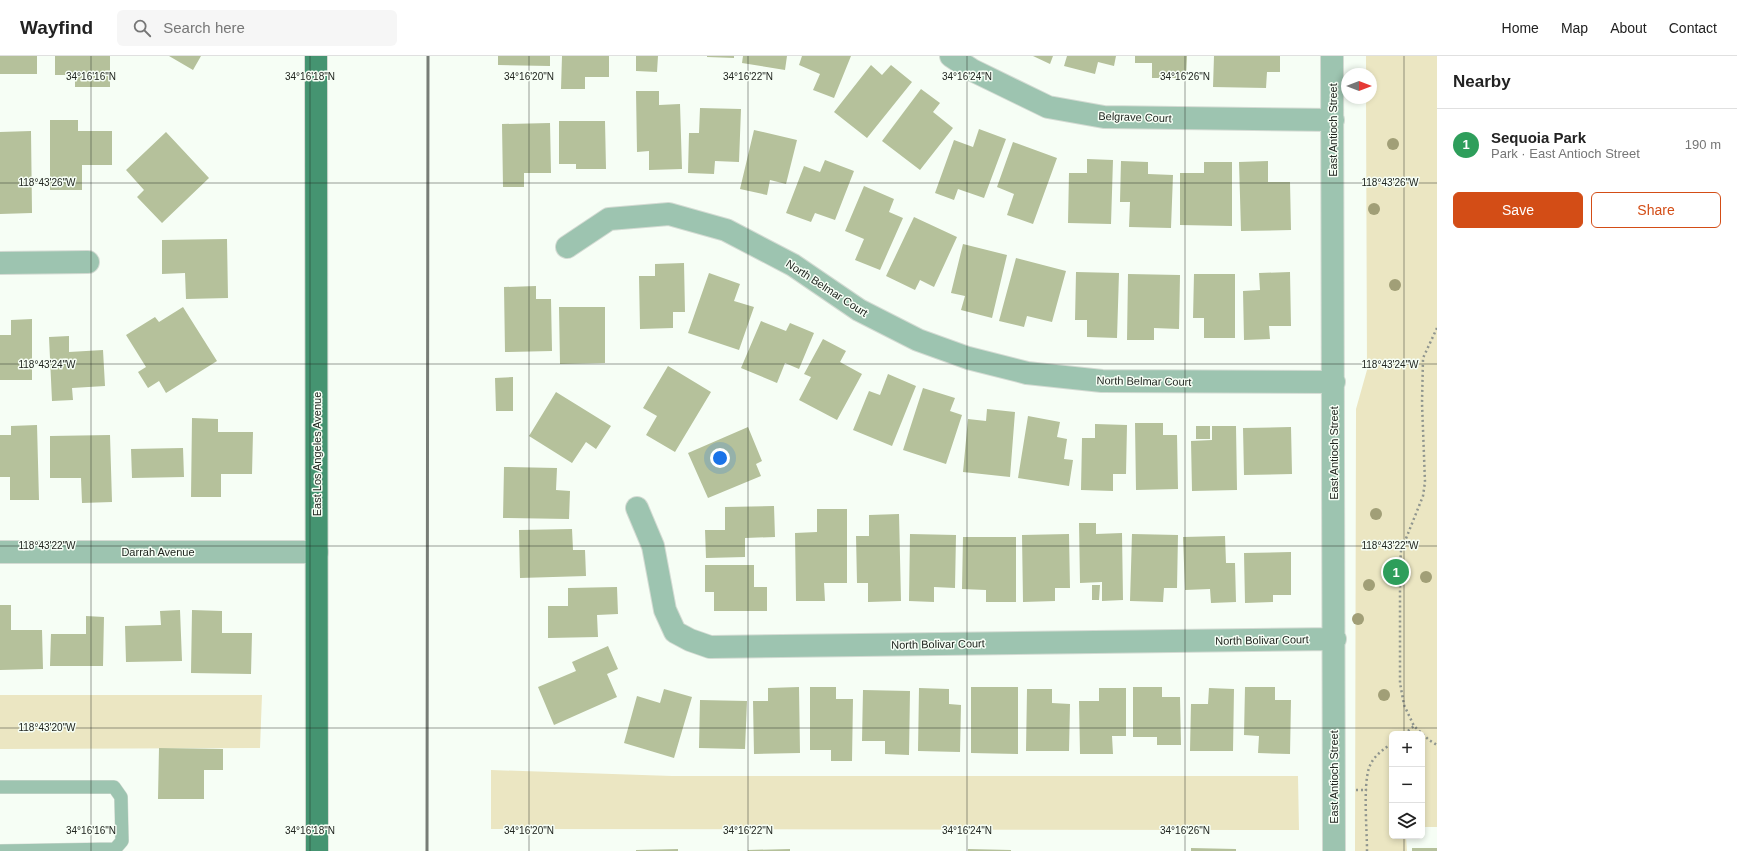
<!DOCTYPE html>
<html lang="en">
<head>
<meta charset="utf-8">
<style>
	:root { --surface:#fff; --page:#f6f6f6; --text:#222; --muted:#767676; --line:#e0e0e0; --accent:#d34d16 }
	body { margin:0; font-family:Arial,sans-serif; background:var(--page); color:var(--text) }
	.controls { position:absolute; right:12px; bottom:12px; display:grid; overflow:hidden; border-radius:6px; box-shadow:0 2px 6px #0003 }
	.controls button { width:36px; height:36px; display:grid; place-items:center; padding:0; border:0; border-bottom:1px solid var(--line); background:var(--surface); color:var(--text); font:20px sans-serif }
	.compass { position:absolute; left:1341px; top:12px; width:36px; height:36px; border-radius:50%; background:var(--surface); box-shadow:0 2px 6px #0003; rotate:90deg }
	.you { position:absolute; left:720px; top:402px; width:14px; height:14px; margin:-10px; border:3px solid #fff; border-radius:50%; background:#1a73e8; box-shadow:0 0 0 6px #1a73e833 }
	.badge { display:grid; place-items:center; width:26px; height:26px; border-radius:50%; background:var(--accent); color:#fff; font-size:13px; font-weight:700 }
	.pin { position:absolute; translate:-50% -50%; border:2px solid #fff; box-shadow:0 1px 4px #0006 }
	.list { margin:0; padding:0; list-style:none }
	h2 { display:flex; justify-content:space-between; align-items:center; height:52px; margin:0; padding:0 16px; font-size:17px }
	h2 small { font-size:13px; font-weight:400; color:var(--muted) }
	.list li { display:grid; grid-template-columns:26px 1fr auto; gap:12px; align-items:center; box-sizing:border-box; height:72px; padding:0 16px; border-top:1px solid var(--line) }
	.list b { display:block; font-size:15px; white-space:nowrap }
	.list p { margin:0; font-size:13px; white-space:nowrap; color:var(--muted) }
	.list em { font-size:13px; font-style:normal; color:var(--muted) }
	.actions { display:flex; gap:8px; padding:12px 16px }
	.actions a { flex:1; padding:9px 0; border:1px solid var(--accent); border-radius:6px; text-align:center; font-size:14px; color:var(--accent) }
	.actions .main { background:var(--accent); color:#fff }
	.icon { flex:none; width:22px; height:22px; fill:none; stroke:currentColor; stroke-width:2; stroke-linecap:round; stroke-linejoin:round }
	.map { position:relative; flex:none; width:1437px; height:795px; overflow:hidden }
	header { display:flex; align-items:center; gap:24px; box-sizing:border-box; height:56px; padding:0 20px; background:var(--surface); border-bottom:1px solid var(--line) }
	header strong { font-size:19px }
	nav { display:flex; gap:22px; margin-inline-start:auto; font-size:14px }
	.search { width:280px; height:36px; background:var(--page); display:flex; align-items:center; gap:10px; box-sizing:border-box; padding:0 14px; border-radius:6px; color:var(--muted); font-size:15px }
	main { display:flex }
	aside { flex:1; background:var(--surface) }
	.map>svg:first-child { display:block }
</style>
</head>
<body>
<header>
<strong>Wayfind</strong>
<div class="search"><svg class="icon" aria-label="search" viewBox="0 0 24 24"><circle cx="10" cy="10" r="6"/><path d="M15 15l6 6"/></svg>Search here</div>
<nav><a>Home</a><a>Map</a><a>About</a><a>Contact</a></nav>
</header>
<main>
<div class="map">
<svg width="1437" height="795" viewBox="0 0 1437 795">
	<rect width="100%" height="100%" fill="#f6fef5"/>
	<path fill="#ebe6c2" d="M1366,0h71v771h-15v-93h-30v102h14l1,15h-52l1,-442 11,-39 -1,-272h5v-24h-5z
		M0,639h262l-2,53 -260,1z
		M491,714l181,6h626l1,54 -808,-1z"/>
	<path fill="#b5c19b" d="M0,0h37v18h-37z
		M55,0h55v31h-35v-12h-20z
		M169,0h32l-8,14z
		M498,0h52v10l-52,-1z
		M562,0h47v21h-24v12h-24z
		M636,0h22l-1,16 -21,-1z
		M707,0h27v2l-27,-1z
		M743,0h44l-2,14 -43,-7z
		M802,0h49l-17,42 -21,-8 7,-16 -21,-9z
		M1033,0h20l-3,8z
		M1067,0h49l-2,10 -16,-4 -3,12 -31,-8z
		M1135,0h52l-1,22h-34v-15h-17z
		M1214,0h66v16h-13l-1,16 -53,-1z
		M871,9l11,10 9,-10 21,17 -45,56 -33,-26z
		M921,33l19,14 -7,9 20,16 -33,42 -38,-29z
		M636,35h23v14l21,-1 2,65 -33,1v-19l-12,1z
		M700,52l41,1 -2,53 -24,-1 -1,13 -26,-1 1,-40h10z
		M50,64h28v11h34v34h-30v25h-32z
		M559,65h46l1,48h-30v-5h-17z
		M550,67l1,50h-27v14h-21l-1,-63z
		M979,73l27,10 -22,59 -26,-9 -4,11 -19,-7 19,-53 19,7z
		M754,74l43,10 -11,44 -16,-4 -3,15 -27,-6z
		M31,75l1,82 -32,1v-82z
		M166,76l43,46 -47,45 -25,-26 7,-7 -18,-20z
		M1013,86l44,16 -24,66 -26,-9 7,-21 -17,-7z
		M1087,103l26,1 -2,64 -43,-1 1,-50h18z
		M825,104l29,11 -19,49 -20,-7 -4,9 -25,-9 18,-47 16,6z
		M1121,105l27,1v12l25,1 -2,53 -42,-1 1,-25h-10z
		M1268,105v21h22l1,48 -50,1 -2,-69z
		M1204,106h28v64l-52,-1v-52h24z
		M864,130l30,13 -5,13 14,6 -23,52 -25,-10 9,-21 -19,-8z
		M914,161l43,20 -23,50 -14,-7 -5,10 -29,-14z
		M227,183l1,59 -42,1 -1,-26 -23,1v-34z
		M963,188l44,11 -15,63 -31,-8 4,-14 -14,-3z
		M1016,202l50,13 -14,51 -25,-6 -3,11 -25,-6z
		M684,207l1,49h-12v16l-33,1 -1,-53h16v-12z
		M1076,216l43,1 -2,65 -30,-1v-17h-12z
		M1290,216l1,54h-22l1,13 -26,1 -1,-49 17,-1 -1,-17z
		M709,217l31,11 -6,17 20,6 -15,43 -51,-17z
		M1128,218l52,1 -1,54 -25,-1v12h-27z
		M1194,218h41v64h-31v-20h-11z
		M536,230v13h15l1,52 -47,1 -1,-65z
		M183,251l34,54 -51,32 -7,-12 -11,7 -10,-16 8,-5 -20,-32 29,-18 4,5z
		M559,251h46v56l-45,1z
		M32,263v61h-32v-45h11v-15z
		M761,265l25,10 4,-8 24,10 -15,36 -14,-6 -8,20 -36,-15z
		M69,280v16l34,-2 2,36 -33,2 1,12 -21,1 -3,-64z
		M823,283l23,12 -6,11 22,12 -25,46 -38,-20 12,-23 -7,-3z
		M668,310l43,26 -36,60 -29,-17 11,-19 -14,-8z
		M888,318l28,12 -24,60 -39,-16 16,-39 11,4z
		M513,321v34h-17l-1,-33z
		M923,332l32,10 -5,13 12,4 -16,49 -43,-14z
		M556,336l55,34 -15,23 -10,-7 -14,21 -43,-27z
		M987,353l28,3 -5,65 -47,-5 5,-53 18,2z
		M1028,360l32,6 -3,15 10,2 -3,20 9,1 -4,26 -51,-8z
		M192,362l26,1v13h35l-1,42h-31v23h-30z
		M1135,367h28v12h14l1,54 -42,1z
		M1095,368l32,1 -1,49h-13v17l-32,-1 1,-52h13z
		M37,369l2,75h-29v-23h-10v-42h11v-9z
		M1196,370h14v13h-14z
		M1212,370h24l1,64 -45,1 -1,-50 21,-1z
		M748,371l14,34 -6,3 5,12 -53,22 -20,-45z
		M1291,371l1,47 -48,1 -1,-47z
		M110,379l2,67 -30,1 -1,-25h-31v-42z
		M183,392l1,29 -52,1 -1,-29z
		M504,411l53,1 -1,22 14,1 -1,28 -66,-1z
		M774,450l1,31 -30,1v19l-39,1 -1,-28h20v-23z
		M817,453h30v74h-23l1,18h-29l-1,-68 22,-1z
		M899,458l2,87 -33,1v-19h-11l-1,-47h13v-21z
		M1079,467h17v11l26,-1 1,67 -21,1v-19l-22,1z
		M572,473l1,21h12l1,26 -66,2 -1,-48z
		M910,478l46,1 -1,53 -21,-1v15l-25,-1z
		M1069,478l1,54h-15v13l-32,1 -1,-67z
		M1132,478l46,1 -1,53h-13l-1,14 -33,-1z
		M1225,480l1,27h9l1,39 -25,1 -1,-14 -25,1 -2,-53z
		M963,481h53v65h-30v-12l-24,-1z
		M1291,496v43h-18v7l-28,1 -1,-50z
		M705,509h49v22h13v24h-53v-19h-9z
		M1092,529h8l-1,15h-7z
		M617,531l1,27 -21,1 1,22 -50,1v-32h20v-18z
		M0,549h11v25h31l1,39 -43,1z
		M180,554l2,51 -56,1 -1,-36 36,-1 -1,-14z
		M192,554l30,1v22h30l-1,41 -60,-1z
		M86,560l18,1 -1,49h-53l1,-32h35z
		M608,590l10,23 -11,5 10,23 -63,28 -16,-38 38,-16 -4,-9z
		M799,631l1,66 -46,1 -1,-53h15v-13z
		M810,631h26v12h17l-1,62h-21v-11h-21z
		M971,631h47v67l-47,-1z
		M1133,631h29v10h18l1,48h-24v-8h-24z
		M1245,631h30v13h16l-1,54 -32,-1 1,-17 -15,-1z
		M919,632l30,1v15l12,1 -1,47 -42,-1z
		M1099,632h27v48h-14l1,18h-33l-1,-53h20z
		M1209,632l25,1 -1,62h-43l1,-47h17z
		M664,633l28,8 -18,61 -50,-15 13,-47 23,7z
		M1027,633h25v14l18,1 -1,47h-43z
		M863,634l47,1 -1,64 -24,-1v-13h-23z
		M700,644l47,1 -2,48 -46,-1z
		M159,692l64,1v21h-19v29h-46z
		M1191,792l45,1v2h-45z
		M1412,792h25v3h-25z
		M678,793v2h-42v-1z
		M790,793v2h-42v-1z
		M968,793l43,1v1h-43z"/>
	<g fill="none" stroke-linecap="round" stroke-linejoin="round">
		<defs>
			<path id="service" d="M0,731h114l7,10 1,44 -7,8 -115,2"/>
			<path id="minor" d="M951,0l21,14 76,37 56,10 229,3
				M1332,0l2,795
				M567,191l42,-28 60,-5 57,16 67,35 66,45 59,30 50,18 59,15 75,8 232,1
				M0,207l88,-1
				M637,452l16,38 12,64 10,22 15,8 20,7 625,-8
				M0,496h317"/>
			<path id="primary" d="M316,0l1,795"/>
		</defs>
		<use href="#service" stroke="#d4dbd3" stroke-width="14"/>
		<use href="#minor" stroke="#d4dbd3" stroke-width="24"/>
		<use href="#primary" stroke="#d4dbd3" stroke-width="24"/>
		<path stroke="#8f958e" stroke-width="2.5" stroke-dasharray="2 3" stroke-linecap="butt" d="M1437,272l-14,30 -1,45 3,79 -2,14 -22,55 -1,16v116l4,22 10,21 15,14 8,5
			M1404,678l10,-8
			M1356,734h11
			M1367,795c0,-21 -4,-65 2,-83 4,-12 14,-18 23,-25"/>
		<use href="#service" stroke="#9dc4b0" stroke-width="13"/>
		<use href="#minor" stroke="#9dc4b0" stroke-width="22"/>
		<use href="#primary" stroke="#459471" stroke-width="22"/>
		<path stroke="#777d76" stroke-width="3" d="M427,795l1,-795"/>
	</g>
	<g fill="#a19f77">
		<circle cx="1393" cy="88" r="6"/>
		<circle cx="1374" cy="153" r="6"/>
		<circle cx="1395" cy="229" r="6"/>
		<circle cx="1376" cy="458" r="6"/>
		<circle cx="1426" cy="521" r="6"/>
		<circle cx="1369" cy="529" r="6"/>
		<circle cx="1358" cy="563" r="6"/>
		<circle cx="1384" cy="639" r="6"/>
	</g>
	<path fill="none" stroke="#20251f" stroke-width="1" stroke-opacity="0.45" d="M91,0v795M310,0v795M529,0v795M748,0v795M967,0v795M1185,0v795M1404,0v678M0,127h1437M0,308h1437M0,490h1437M0,672h1437M1404,780v15"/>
	<g text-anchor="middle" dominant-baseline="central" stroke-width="3" stroke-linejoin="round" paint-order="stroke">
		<g font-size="11" fill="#20251f" stroke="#f6fef5">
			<text transform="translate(1135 61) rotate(2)">Belgrave Court</text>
			<text transform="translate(1333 74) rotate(-90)">East Antioch Street</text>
			<text transform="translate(827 232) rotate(33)">North Belmar Court</text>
			<text transform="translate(1144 325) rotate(1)">North Belmar Court</text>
			<text transform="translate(1334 397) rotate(-90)">East Antioch Street</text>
			<text transform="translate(317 398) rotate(-90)">East Los Angeles Avenue</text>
			<text x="158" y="496">Darrah Avenue</text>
			<text transform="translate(1262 584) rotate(-1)">North Bolivar Court</text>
			<text transform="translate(938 588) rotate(-1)">North Bolivar Court</text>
			<text transform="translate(1334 721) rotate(-90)">East Antioch Street</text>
		</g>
	</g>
	<g font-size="10" text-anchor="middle" fill="#20251f" stroke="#f6fef5" stroke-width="3" stroke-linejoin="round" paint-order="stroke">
		<text x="91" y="24">34°16'16"N</text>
		<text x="310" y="24">34°16'18"N</text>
		<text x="529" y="24">34°16'20"N</text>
		<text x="748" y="24">34°16'22"N</text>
		<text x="967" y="24">34°16'24"N</text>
		<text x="1185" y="24">34°16'26"N</text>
		<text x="1390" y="130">118°43'26"W</text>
		<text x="47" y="130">118°43'26"W</text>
		<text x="1390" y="312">118°43'24"W</text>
		<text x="47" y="312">118°43'24"W</text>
		<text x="1390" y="493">118°43'22"W</text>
		<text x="47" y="493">118°43'22"W</text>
		<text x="47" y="675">118°43'20"W</text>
		<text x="91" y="778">34°16'16"N</text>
		<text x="310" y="778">34°16'18"N</text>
		<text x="529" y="778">34°16'20"N</text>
		<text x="748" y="778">34°16'22"N</text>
		<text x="967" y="778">34°16'24"N</text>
		<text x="1185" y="778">34°16'26"N</text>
	</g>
</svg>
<div class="controls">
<button>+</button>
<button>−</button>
<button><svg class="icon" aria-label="layers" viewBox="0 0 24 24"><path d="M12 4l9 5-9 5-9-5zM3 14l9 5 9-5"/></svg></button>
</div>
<svg class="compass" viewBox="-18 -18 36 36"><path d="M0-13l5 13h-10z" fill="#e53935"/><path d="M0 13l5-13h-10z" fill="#767676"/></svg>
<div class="you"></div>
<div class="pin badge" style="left:1396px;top:516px;background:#2e9e5b">1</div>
</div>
<aside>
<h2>Nearby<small></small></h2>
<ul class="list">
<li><span class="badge" style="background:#2e9e5b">1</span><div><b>Sequoia Park</b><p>Park · East Antioch Street</p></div><em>190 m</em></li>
</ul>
<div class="actions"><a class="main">Save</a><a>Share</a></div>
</aside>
</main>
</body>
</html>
